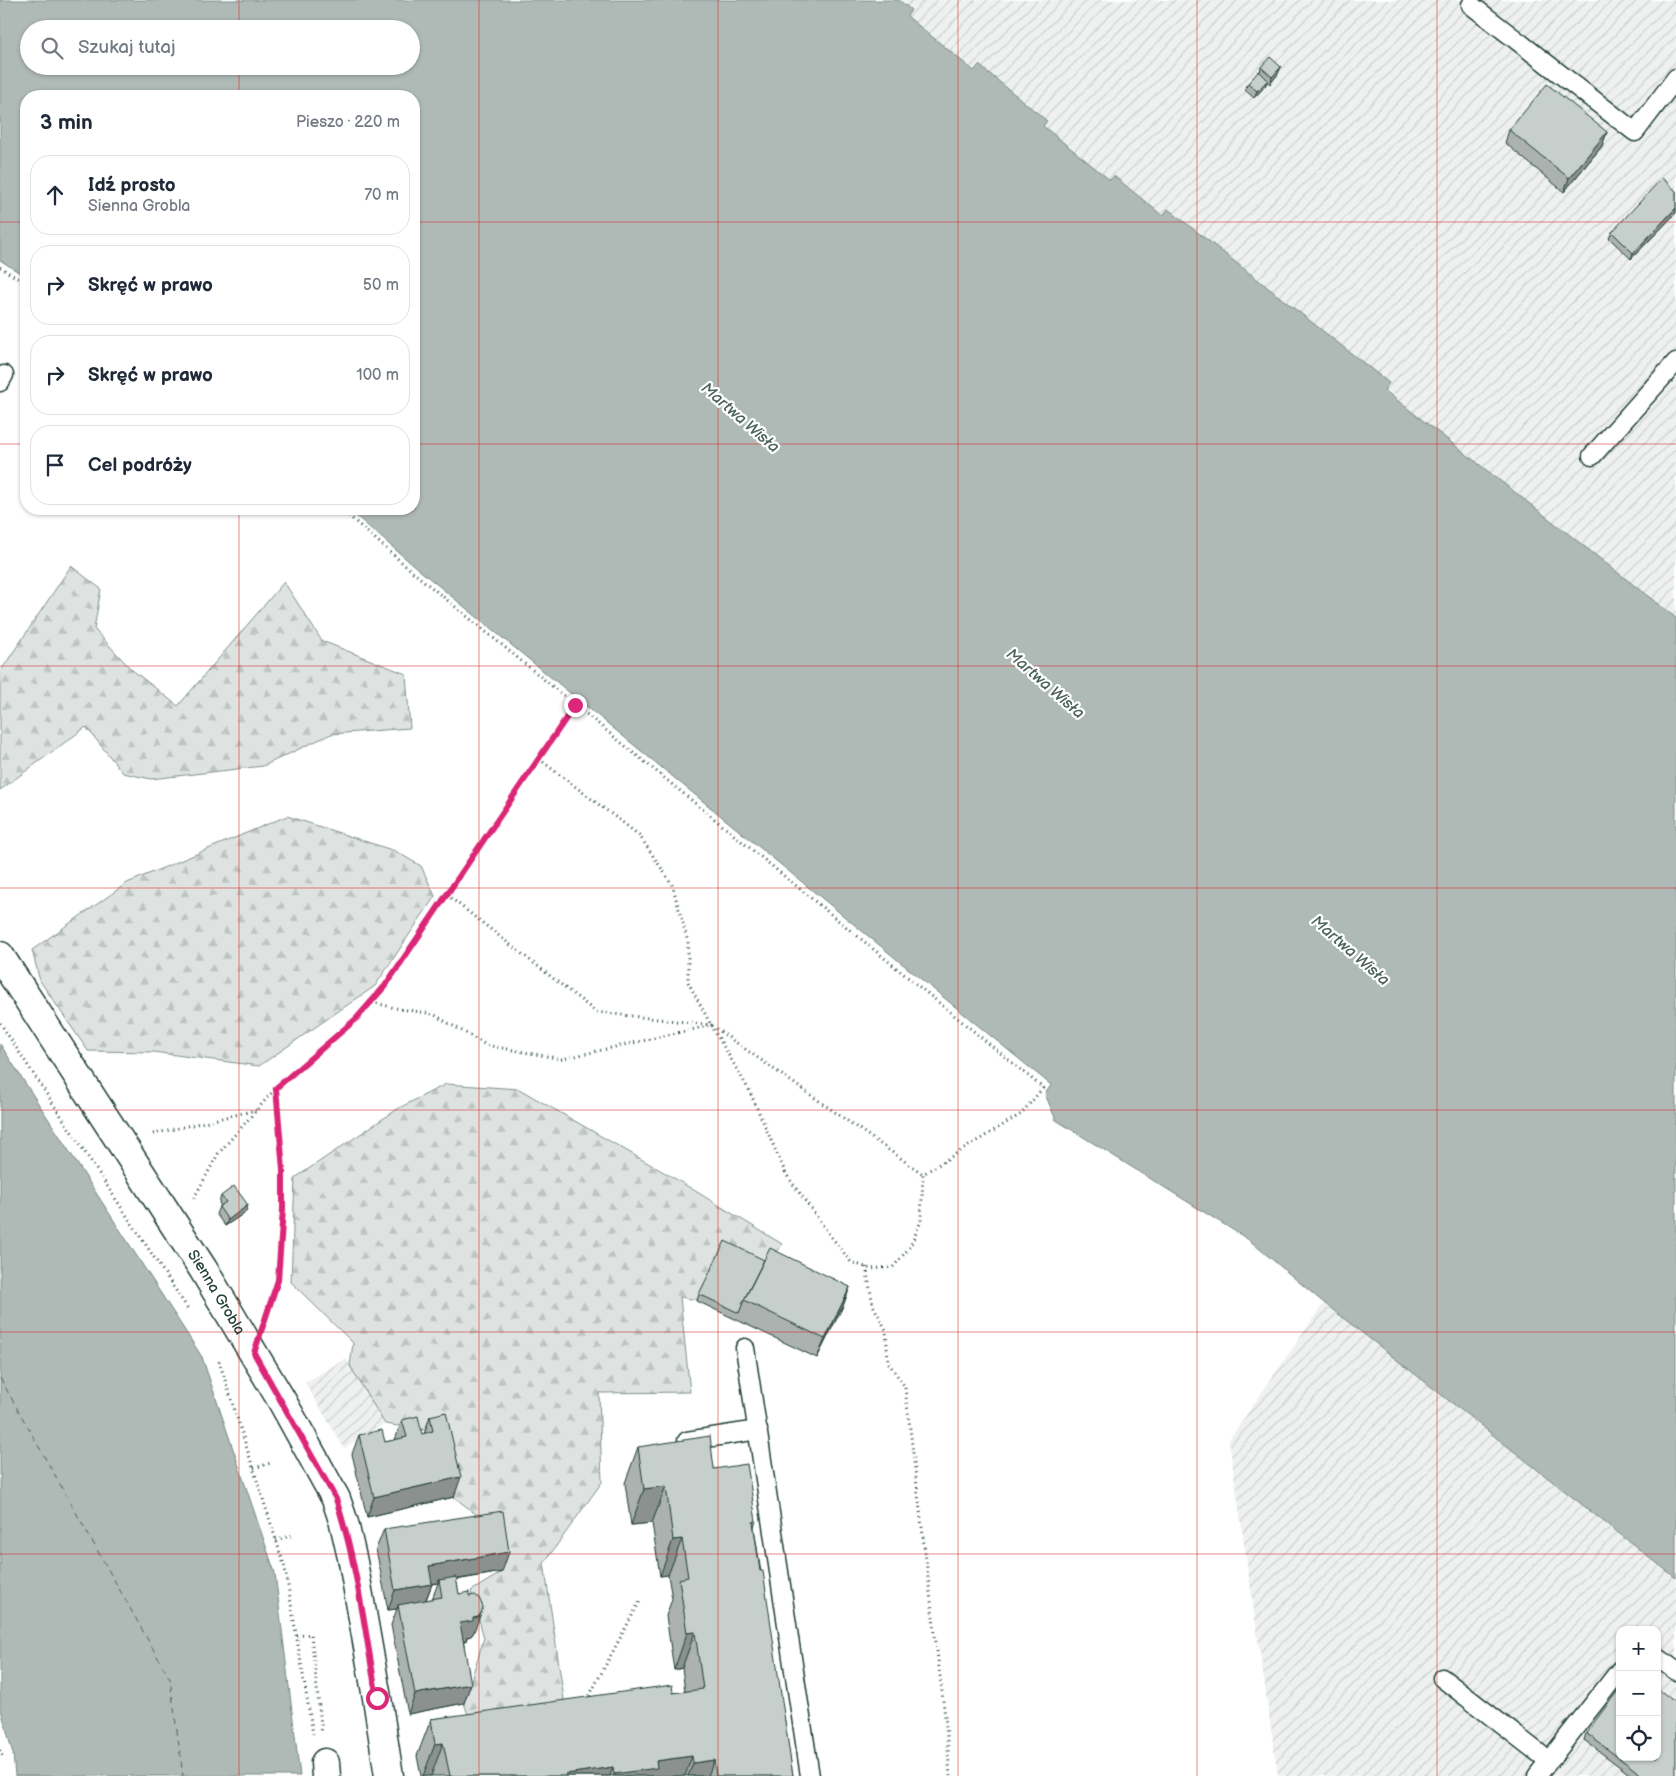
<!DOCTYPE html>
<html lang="pl">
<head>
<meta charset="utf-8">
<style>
	:root { --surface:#fff; --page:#f6f6f7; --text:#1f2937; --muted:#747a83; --line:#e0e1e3 }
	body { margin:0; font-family:"Balsamiq Sans",sans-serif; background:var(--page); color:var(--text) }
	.controls { position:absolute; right:15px; bottom:15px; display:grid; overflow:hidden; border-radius:10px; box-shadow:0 1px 4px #0004 }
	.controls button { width:45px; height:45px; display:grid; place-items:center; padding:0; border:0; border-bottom:1px solid var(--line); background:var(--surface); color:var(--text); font:25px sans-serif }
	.stop { position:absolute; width:15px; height:15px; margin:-11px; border:4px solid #db2777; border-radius:50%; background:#fff }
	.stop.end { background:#db2777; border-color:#fff; box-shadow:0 1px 5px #0008 }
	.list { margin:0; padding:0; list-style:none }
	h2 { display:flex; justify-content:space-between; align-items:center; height:65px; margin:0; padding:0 20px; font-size:21px }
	h2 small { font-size:16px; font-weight:400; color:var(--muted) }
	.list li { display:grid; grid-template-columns:32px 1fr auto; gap:15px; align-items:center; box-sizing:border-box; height:80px; margin:0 10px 10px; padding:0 10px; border:1px solid var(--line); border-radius:20px }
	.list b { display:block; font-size:19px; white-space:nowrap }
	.list p { margin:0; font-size:16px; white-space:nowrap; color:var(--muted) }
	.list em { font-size:16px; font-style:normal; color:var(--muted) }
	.icon { flex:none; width:28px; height:28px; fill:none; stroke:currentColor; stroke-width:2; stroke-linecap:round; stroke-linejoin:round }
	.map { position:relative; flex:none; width:1676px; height:1776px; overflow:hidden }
	.search { position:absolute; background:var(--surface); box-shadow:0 1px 4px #0004; left:20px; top:20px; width:400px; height:55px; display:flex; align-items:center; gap:12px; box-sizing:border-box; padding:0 18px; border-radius:28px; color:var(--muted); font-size:19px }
	.panel { position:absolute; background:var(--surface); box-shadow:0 1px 4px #0004; left:20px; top:90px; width:400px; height:425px; border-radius:20px }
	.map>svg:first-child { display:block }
</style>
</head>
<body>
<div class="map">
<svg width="1676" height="1776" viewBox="0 0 1676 1776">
	<defs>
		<pattern id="industrial-furrows" width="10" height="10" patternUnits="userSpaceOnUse" patternTransform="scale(1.25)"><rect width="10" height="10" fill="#eef1f0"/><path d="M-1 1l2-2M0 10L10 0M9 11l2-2" fill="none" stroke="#ccd0ce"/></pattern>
		<pattern id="forest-firs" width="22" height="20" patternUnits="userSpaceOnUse" patternTransform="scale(1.25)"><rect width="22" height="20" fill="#dee3e2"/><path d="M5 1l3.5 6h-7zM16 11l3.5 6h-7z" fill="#bec4c2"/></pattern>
	</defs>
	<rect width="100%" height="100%" fill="#fff"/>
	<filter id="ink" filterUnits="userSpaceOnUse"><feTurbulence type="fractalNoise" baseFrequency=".02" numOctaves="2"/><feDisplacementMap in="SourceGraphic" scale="10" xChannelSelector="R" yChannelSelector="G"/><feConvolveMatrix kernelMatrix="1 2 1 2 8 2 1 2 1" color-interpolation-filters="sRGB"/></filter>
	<g filter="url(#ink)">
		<path fill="url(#industrial-furrows)" fill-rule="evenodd" d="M899,0h777v618l-292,-228 4,-7 -220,-174 -4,7 -50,-40 -3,4 -69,-54 5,-5 -68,-55 -5,5 -67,-56 4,-5z
			M1324,1303l352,275v198h-398l-49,-336zM1620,1630h37v127h-37z
			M346,1358l39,66 -41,24 -39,-65z"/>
		<path fill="url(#forest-firs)" stroke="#7e908b" d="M71,566l30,23 -7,40 37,40 47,37 106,-124 38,59 84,33 4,54 -79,6 -68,32 -112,13 -28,-6 -37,-46 -86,63v-118z
			M287,816l108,35 26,15 14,30 -60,90 -116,80 -106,-14 -65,-1 -48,-70 -8,-31 95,-67z
			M446,1084l73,5 155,89 108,66 -15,25 -45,-21 -25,52 -17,-3 10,95 -91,1 3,89 -58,81 21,143 -94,17 -7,-20 20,-65 -13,-47 31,-19 -6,-42 -42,-33 -15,-65 -54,-8 -35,-58 3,-23 -62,-61 4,-104 104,-70z"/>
		<path fill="#afbab7" stroke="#758883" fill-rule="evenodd" d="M0,0h899l12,10 -4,6 67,55 5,-6 68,56 -4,5 67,54 4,-4 49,40 5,-7 221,174 -5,7 292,228v960l-352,-275 -75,-63 -193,-120 -11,-26 6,-9 -633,-516 -70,-60h66v-413h-388v181l-26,-17zM29,29h382v37h-382z
			M0,1044l202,313 73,216 25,203h-285l-2,-22 -13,-48z"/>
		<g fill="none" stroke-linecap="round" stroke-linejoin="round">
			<path stroke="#4a625b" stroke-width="1" stroke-dasharray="6 5" stroke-linecap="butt" d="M0,1378l170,301 13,97"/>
			<defs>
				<path id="lane" d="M1471,5l164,127 41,-54
					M0,382l4,-7
					M1592,456l84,-94
					M745,1348l65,428
					M687,1441l71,-11
					M1657,1657l19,14
					M1442,1678l107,83
					M1537,1776l83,-106"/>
				<g id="street">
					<path id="s1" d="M0,956l203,313 79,132 54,98 8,24 9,39 24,136 12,78"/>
					<path d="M325,1763l1,13"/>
				</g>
			</defs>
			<use href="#lane" stroke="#1f3d34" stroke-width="21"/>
			<use href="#street" stroke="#1f3d34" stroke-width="31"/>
			<path stroke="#1f3d34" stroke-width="3" stroke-dasharray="1 4" stroke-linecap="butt" d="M0,267l26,17
				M341,509l73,64 629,515 -22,26 -98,60
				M539,759l100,76 33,49 16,58v40l23,43 212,149
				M447,895l149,117 115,13 38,65 37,84 43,60 22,28 20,7 22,-2 17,-20 11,-26 2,-47
				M372,1002l23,6 38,6 53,31 76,14 146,-33
				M0,1023l188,286
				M153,1134l103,-24
				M194,1198l24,-44 58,-66 80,-69 29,-33 190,-281
				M866,1267l7,38 13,25 2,32 17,25 41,338 4,51
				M267,1315l11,-35 5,-71v-39l-7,-81
				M219,1361l66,207 28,166
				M254,1468l17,-5
				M276,1540l18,-5
				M297,1636l14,-2 10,91 -1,9
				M587,1700l54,-101
				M0,1750l2,6"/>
			<use href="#lane" stroke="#fff" stroke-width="18"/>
			<use href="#street" stroke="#fff" stroke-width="28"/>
		</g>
		<path fill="#abb2af" stroke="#1f3d34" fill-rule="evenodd" d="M1261,67l17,7 -8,10 -3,-3 -2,5 -11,12 -9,-8 3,-7 12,-11z
			M1509,130l98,2 -5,14 -38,46 -59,-49z
			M1676,191v22l-45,46 -22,-21 3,-6z
			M221,1196l25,16 -21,14 -9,-12 3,-7 2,-1 -2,-3z
			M764,1260l86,27 -7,19 -26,52 -120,-57 2,-7z
			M430,1416l24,81 -87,20 -15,-63 7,-19 26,7 10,-2 7,-20 20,14h2z
			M638,1447l76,22 42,52 -2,7 39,248h-372l-4,-20 14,-37 254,-27 -3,-24 -8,2 -8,-54 6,-17 -4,-24 -8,1 -8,-53 -21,2 -6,-42z
			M384,1529l118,43 -46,8 3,14 15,38 -3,4 -4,1 -1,4h-2v62l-56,11 -17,-89 6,-16 -9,1 -12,-61zM438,1583l-6,16 -6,1 6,-16z
			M1586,1733l90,43h-44l-48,-36z"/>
		<path fill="#8b918f" stroke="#1f3d34" d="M1281,67l-3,7 -8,10 2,-7z
			M1268,80l-3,6 -11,12 3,-7z
			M1607,132l-5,14 -38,46 5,-14z
			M1676,208v5l-45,46 2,-6z
			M248,1205l-2,7 -21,14 3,-6z
			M850,1287l-7,19 -26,52 8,-19z
			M461,1477l-7,20 -87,20 7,-20z
			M666,1486l-14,37 -21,2 13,-36z
			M682,1539l-14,36 -8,1 13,-36z
			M509,1552l-7,20 -62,10 -1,-2 -1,3 -16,2 7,-19z
			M432,1584l-8,20 -26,1 -1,4 -9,1 7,-20z
			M481,1613l-7,19 -3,4 -4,1 -1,4 -13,2 7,-20 13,-5z
			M695,1632l-13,36 -8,2 13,-37z
			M471,1684l-7,19 -56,11 7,-20z
			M443,1743l-12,33h-8l12,-32z
			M692,1756l-7,20h-71v-2l42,-13z
			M714,1760l-6,16h-20l5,-13z
			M613,1767l-3,9h-45l1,-2z"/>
		<path fill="#c7cfcc" stroke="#1f3d34" d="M1270,57l11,10 -9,10 -11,-10z
			M1259,71l9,9 -11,11 -9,-8z
			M1547,84l60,48 -38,46 -60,-48z
			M1662,178l14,13v17l-43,45 -21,-21z
			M234,1186l14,19 -20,15 -9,-13 7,-5 -5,-6z
			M725,1241l39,19 -20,40 -5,13 -40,-19z
			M770,1248l80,39 -25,52 -81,-39z
			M446,1412l15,65 -87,20 -15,-62 23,-5 3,12 22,-5 -5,-17 16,-4 4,18 11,-3 -3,-15z
			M710,1436l4,33 33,-5 9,57 -3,1 7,49h3l30,205h-77l-2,-16 -21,3 -1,-7 -36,5 1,7 -43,6 -1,-7 -47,7v2h-116l-7,-33 -8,1 -4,-25 241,-34 1,8 30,-4 -8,-57 -8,1 -8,-54 9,-2 -6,-38 -9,1 -7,-54 -22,3 -6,-42z
			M503,1511l6,41 -80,14 3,18 -37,6 -11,-61z
			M456,1577l3,17 10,-2v4l6,-1 4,3 4,9 -2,6 -3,4 -5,1v3l-13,2 11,61 -56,10 -17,-89 44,-8 -3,-17z
			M1620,1688v69h37v-69l19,15v73h-33l-57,-43z"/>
	</g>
	<g fill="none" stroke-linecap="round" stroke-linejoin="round" filter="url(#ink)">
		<path stroke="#db2777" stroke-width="6" d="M377,1698c-12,-67 -20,-135 -41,-199l-82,-146 24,-73 5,-71v-39l-7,-82 80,-69 29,-33 190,-281"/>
	</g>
	<path fill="none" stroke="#d62828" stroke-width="1" stroke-opacity="0.55" d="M239,0v29M479,0v1776M718,0v1776M958,0v1776M1197,0v1776M1437,0v1776M239,66v30M0,222h26M414,222h1262M0,444h26M414,444h1262M239,509v1267M0,666h1676M0,888h1676M0,1110h1676M0,1332h1676M0,1554h1676"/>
	<g text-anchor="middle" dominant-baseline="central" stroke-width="4.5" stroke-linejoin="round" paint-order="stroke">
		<g font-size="15" fill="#1f3d34" stroke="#fff">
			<text stroke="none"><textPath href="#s1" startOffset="400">Sienna Grobla</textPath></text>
		</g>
		<g font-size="16" font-style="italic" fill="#4a625b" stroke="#fff">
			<text transform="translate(740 418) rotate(41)">Martwa Wisła</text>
			<text transform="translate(1045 684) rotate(41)">Martwa Wisła</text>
			<text transform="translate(1350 951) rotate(41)">Martwa Wisła</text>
		</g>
	</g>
</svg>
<div class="controls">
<button>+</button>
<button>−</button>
<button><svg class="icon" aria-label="locate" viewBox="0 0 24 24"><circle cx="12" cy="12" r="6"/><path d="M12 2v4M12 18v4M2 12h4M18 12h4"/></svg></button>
</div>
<div class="stop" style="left:377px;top:1698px"></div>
<div class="stop end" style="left:575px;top:705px"></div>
<div class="search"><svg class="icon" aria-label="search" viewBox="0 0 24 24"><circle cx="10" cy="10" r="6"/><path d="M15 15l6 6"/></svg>Szukaj tutaj</div>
<section class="panel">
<h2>3 min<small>Pieszo · 220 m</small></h2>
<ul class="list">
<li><svg class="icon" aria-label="ahead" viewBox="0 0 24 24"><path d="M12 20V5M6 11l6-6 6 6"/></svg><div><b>Idź prosto</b><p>Sienna Grobla</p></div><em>70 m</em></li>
<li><svg class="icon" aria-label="right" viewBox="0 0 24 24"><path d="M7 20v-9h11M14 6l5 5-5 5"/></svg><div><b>Skręć w prawo</b></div><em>50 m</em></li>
<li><svg class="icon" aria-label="right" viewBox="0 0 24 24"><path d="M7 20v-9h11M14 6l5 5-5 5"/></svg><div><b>Skręć w prawo</b></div><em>100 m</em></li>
<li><svg class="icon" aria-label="arrive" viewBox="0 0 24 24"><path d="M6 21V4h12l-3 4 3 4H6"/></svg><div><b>Cel podróży</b></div></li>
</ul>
</section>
</div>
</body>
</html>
